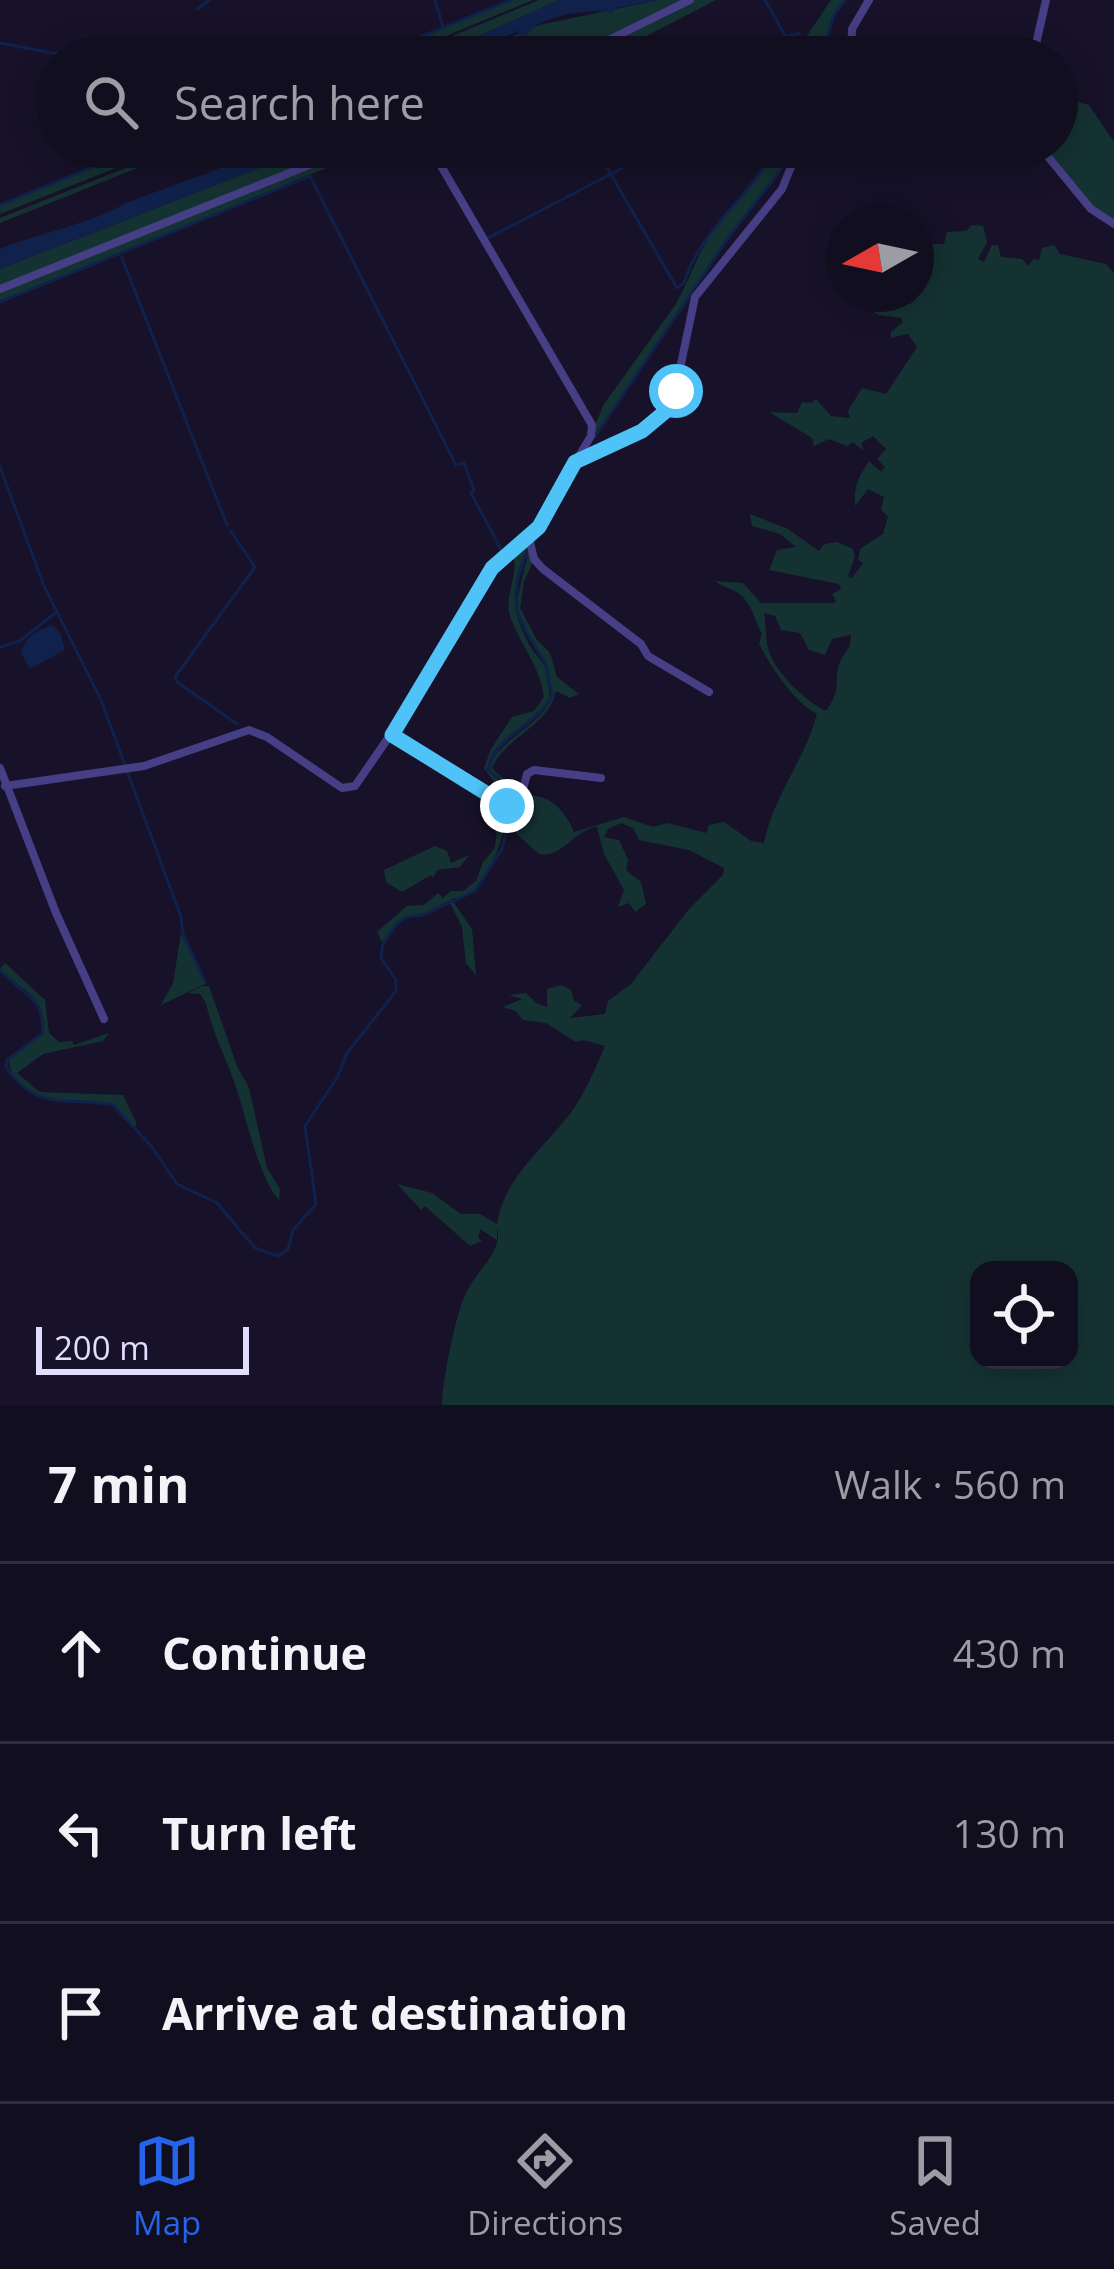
<!DOCTYPE html>
<html lang="en">
<head>
<meta charset="utf-8">
<style>
	:root { --surface:#110e1f; --page:#1a1728; --text:#f1f3f6; --muted:#9c9ca4; --line:#302e3d; --accent:#2563eb }
	body { margin:0; font-family:"Open Sans",sans-serif; background:var(--page); color:var(--text) }
	.controls { position:absolute; right:36px; bottom:36px; display:grid; overflow:hidden; border-radius:24px; box-shadow:0 6px 30px #0003 }
	.controls button { width:108px; height:108px; display:grid; place-items:center; padding:0; border:0; border-bottom:3px solid var(--line); background:var(--surface); color:var(--text); font:60px sans-serif }
	.compass { position:absolute; left:826px; top:204px; width:108px; height:108px; border-radius:50%; background:var(--surface); box-shadow:0 6px 30px #0003; rotate:261deg }
	.scale { position:absolute; left:36px; bottom:30px; width:213px; box-sizing:border-box; padding-left:12px; border:6px solid #e2dcfd; border-top:0; font-size:33px; line-height:42px; white-space:nowrap; color:#e2dcfd; -webkit-text-stroke:9px #171229; paint-order:stroke }
	.stop { position:absolute; width:36px; height:36px; margin:-27px; border:9px solid #4fc3f7; border-radius:50%; background:#fff }
	.stop.end { background:#4fc3f7; border-color:#fff; box-shadow:0 3px 12px #0008 }
	.list { margin:0; padding:0; list-style:none }
	h2 { display:flex; justify-content:space-between; align-items:center; height:156px; margin:0; padding:0 48px; font-size:51px }
	h2 small { font-size:39px; font-weight:400; color:var(--muted) }
	.list li { display:grid; grid-template-columns:78px 1fr auto; gap:36px; align-items:center; box-sizing:border-box; height:180px; padding:0 48px; border-top:3px solid var(--line) }
	.list b { display:block; font-size:45px; white-space:nowrap }
	.list em { font-size:39px; font-style:normal; color:var(--muted) }
	.icon { flex:none; width:66px; height:66px; fill:none; stroke:currentColor; stroke-width:2; stroke-linecap:round; stroke-linejoin:round }
	.map { position:relative; flex:none; width:1114px; height:1405px; overflow:hidden }
	.search { position:absolute; background:var(--surface); box-shadow:0 6px 30px #0003; left:36px; right:36px; top:36px; height:132px; display:flex; align-items:center; gap:30px; box-sizing:border-box; padding:0 42px; border-radius:66px; color:var(--muted); font-size:45px }
	.sheet { height:696px; background:var(--surface) }
	nav { display:flex; justify-content:space-around; align-items:center; box-sizing:border-box; height:168px; border-top:3px solid var(--line); background:var(--surface); font-size:33px; color:var(--muted) }
	nav a { display:grid; justify-items:center; gap:6px }
	nav .on { color:var(--accent) }
	.map>svg:first-child { display:block }
</style>
</head>
<body>
<div class="map">
<svg width="1114" height="1405" viewBox="0 0 1114 1405">
	<rect width="100%" height="100%" fill="#171229"/>
	<path fill="#153233" fill-rule="evenodd" d="M514,0h19l-138,57h-22z
		M539,0h20l-127,57h-30z
		M659,0h27l-117,57h-105l75,-32z
		M695,0h21l-108,56 -30,1z
		M831,0h13l-11,17 -11,40h-14l-4,-17z
		M1057,75l21,27 11,3 25,37v79l-20,-13 -52,-61h15z
		M143,147h26l-169,67v-9z
		M178,147h12l-190,76v-5z
		M288,147h61l-349,140v-18l262,-102z
		M361,147h17l-378,154v-10z
		M777,147h12l-9,24 -52,66 -145,216 21,-49 72,-100c13,-23 21,-50 38,-74 20,-30 46,-51 63,-83z
		M972,225l11,1 4,16 -9,17 6,3 8,-17h6l3,12 21,2 7,7 4,-7 6,1 3,-12 12,-3 6,9 46,10 8,9v1132h-672c0,-23 14,-93 24,-112 10,-22 38,-42 31,-66v13l-17,-11 -2,9 4,3 -12,5 -45,-40 -4,4 -24,-26 35,9 29,21h19l17,10c7,-46 46,-75 73,-110 15,-20 25,-45 35,-68l-22,-6 -7,2 -30,-19 -23,-3 -7,-9 -13,-4 19,-8 -13,-4 17,-2 10,10 11,4v-18l14,-4 10,5 3,11 8,4 -12,13 35,-4 3,-13 23,-17 58,-75 34,-34 1,-7 -35,-18 -50,-10 -6,-12 -12,-5 -13,6 -4,8 15,3 9,20 -2,10 15,12 5,22 -11,8 -6,-9 -11,4 6,-17 -20,-36 -7,-27c-22,2 -35,32 -58,27l-27,-24 11,-33c26,-7 44,17 51,35l50,-15 29,10 14,-4 39,10 3,-8 15,-3 27,19 13,2c9,-47 41,-83 53,-129 -24,-13 -45,-46 -58,-70l3,-10c-7,-12 -9,-27 -20,-38 -8,-8 -17,-7 -27,-15l28,2 18,20h73l2,-2 -4,-7 9,-5 -2,-5 -70,-14 8,-20 19,-3 -16,-13 -28,-8 -2,-12 38,15 31,22 5,-7 13,-2 16,7 2,8 -7,19 4,2 11,-15 -5,-3 2,-11 23,-15 5,-17 -7,-8 3,-12 -16,-8 -13,17c-1,-19 2,-27 14,-45l12,11 4,-5 -8,-8 9,-10 -13,-13 -12,7 3,8 -11,-9 -6,4 -18,-7 -15,7 -2,-8 -43,-26 28,1 5,-11 10,1 4,-4 15,17 19,2 -2,-7 14,-23 24,6 31,-47 -9,-13 -17,4v-6l11,-9v-5l-24,-3 -30,-21h23l15,10 5,-6 19,6 6,-5 -18,-5h18v-49l28,-1 3,-12 19,-1zM764,613l11,3 6,14 19,3 9,17 16,5 7,-16 19,-4c0,15 -6,16 -11,27 -8,22 4,22 -14,49 -22,-11 -52,-39 -58,-63 -3,-11 -2,-27 -4,-35zM979,1270h90v90h-90z
		M526,542l2,4c-17,38 -18,65 2,100 5,9 12,14 17,23l-32,-60 14,-60 3,15 -8,17 -4,27 17,32 13,13 7,24 22,17 -9,4 -14,-7c-7,35 -50,45 -64,77l17,16 3,8 -21,-20 -2,-8c17,-29 54,-39 65,-71l-6,-9 -1,-15 3,30c-19,26 -58,39 -63,71l22,18 3,19 -28,-39 7,-19 21,-32 22,-6 10,-14c-4,-32 -24,-52 -34,-81 -6,-18 7,-37 4,-57l-5,-4z
		M508,809l3,1c-8,22 -19,69 -41,83 -6,3 -13,4 -19,6l21,30 4,46 -10,-12 -4,-36 -13,-26 -24,12 -22,4 -21,25 -5,-10 30,-26 17,-1 14,-12 5,5 8,-7h12l13,-10 7,-19 12,-14 2,-20z
		M435,846l12,5 4,12 18,-8 -9,12 -23,3 -4,8 -2,-3 -29,17 -16,-10 -2,-12z
		M181,933l24,51 -44,21 12,-22z
		M5,963l40,37 4,33 10,9 13,-1 2,4 35,-12 -6,8 -60,13 -26,19 23,19 83,3 13,27 -1,8 -20,-25c-36,-8 -100,5 -106,-44l5,-8 30,-19c1,-41 -19,-40 -44,-65z
		M202,986h7l28,80 12,22 18,80 13,21 -1,11c-17,-17 -31,-73 -38,-97 -9,-34 -28,-66 -35,-100l-6,-9 -12,-1z"/>
	<path fill="#10224b" d="M559,0h100l-43,8 -4,5c-17,-5 -62,2 -78,14 -5,5 -9,10 -14,14l-2,-10 -54,26h-32z
		M266,147h22l-26,20 -262,102v-20c33,-14 102,-29 126,-46l116,-43z
		M52,625l8,7 5,18 -35,19 -9,-16c5,-16 15,-22 31,-28z"/>
	<g fill="none" stroke-linecap="round" stroke-linejoin="round">
		<path stroke="#10224b" stroke-width="3" d="M435,0l8,27
			M765,0l21,37 13,-4 8,24
			M197,9l13,-9
			M0,43l74,14
			M371,57l140,-57
			M822,57l11,-40 12,-17
			M248,147l10,4
			M595,147l82,141 7,-5c17,-55 67,-86 92,-136
			M0,205l122,-50
			M488,238l175,-91
			M120,253l107,272
			M0,302l310,-126 146,289 8,-2 10,27 -3,3 32,60
			M595,437l133,-199 52,-67 9,-24
			M0,467l44,119 57,114 80,217 2,17 22,48
			M231,531l24,36 -80,110 2,5 60,42
			M534,539l18,-29
			M0,647l20,-6 35,-28
			M514,803l-5,-16 -20,-16c2,-35 50,-45 64,-77 -7,-12 -3,-25 -11,-37 -28,-42 -35,-57 -14,-108
			M0,971c24,24 43,24 43,62l-36,27 -1,7c31,46 60,29 107,38l39,42 25,37 40,19 38,45 23,8 10,-7 5,-19 23,-26 -11,-78 32,-48 10,-25 49,-62v-11l-15,-22 2,-14 12,-18 11,-9 17,-2 52,-24 27,-42 9,-36"/>
		<path stroke="#463f86" stroke-width="8" d="M574,57l116,-57
			M851,57l1,-28 17,-29
			M1033,57l13,-57
			M430,147l162,278 -1,11 -15,25
			M1040,147l51,62 23,15
			M0,289l354,-142
			M529,538l5,21 9,10 98,75 7,12 61,36
			M392,735l119,73h7l9,-34 7,-4 67,8
			M0,768l56,145 48,106
			M5,786l139,-20 105,-36 18,7 75,51 13,-2 69,-100 68,-117 47,-42 36,-65 54,-22 43,-33 23,-110 87,-108 17,-42"/>
	</g>
	<g fill="none" stroke-linecap="round" stroke-linejoin="round">
		<path stroke="#4fc3f7" stroke-width="15" d="M507,806l-115,-71 100,-167 47,-41 36,-65 67,-31 30,-25 4,-15"/>
	</g>
</svg>
<div class="controls">
<button><svg class="icon" aria-label="locate" viewBox="0 0 24 24"><circle cx="12" cy="12" r="6"/><path d="M12 2v4M12 18v4M2 12h4M18 12h4"/></svg></button>
</div>
<svg class="compass" viewBox="-18 -18 36 36"><path d="M0-13l5 13h-10z" fill="#e53935"/><path d="M0 13l5-13h-10z" fill="#9c9ca4"/></svg>
<div class="scale">200 m</div>
<div class="stop" style="left:676px;top:391px"></div>
<div class="stop end" style="left:507px;top:806px"></div>
<div class="search"><svg class="icon" aria-label="search" viewBox="0 0 24 24"><circle cx="10" cy="10" r="6"/><path d="M15 15l6 6"/></svg>Search here</div>
</div>
<section class="sheet">
<h2>7 min<small>Walk · 560 m</small></h2>
<ul class="list">
<li><svg class="icon" aria-label="ahead" viewBox="0 0 24 24"><path d="M12 20V5M6 11l6-6 6 6"/></svg><div><b>Continue</b></div><em>430 m</em></li>
<li><svg class="icon" aria-label="left" viewBox="0 0 24 24"><path d="M17 20v-9H6M10 6l-5 5 5 5"/></svg><div><b>Turn left</b></div><em>130 m</em></li>
<li><svg class="icon" aria-label="arrive" viewBox="0 0 24 24"><path d="M6 21V4h12l-3 4 3 4H6"/></svg><div><b>Arrive at destination</b></div></li>
</ul>
</section>
<nav>
<a class="on"><svg class="icon" aria-label="map" viewBox="0 0 24 24"><path d="M3 6l6-2 6 2 6-2v14l-6 2-6-2-6 2zM9 4v14M15 6v14"/></svg>Map</a>
<a><svg class="icon" aria-label="directions" viewBox="0 0 24 24"><path d="M12 3l9 9-9 9-9-9zM9 14v-3h6M13 9l2 2-2 2"/></svg>Directions</a>
<a><svg class="icon" aria-label="saved" viewBox="0 0 24 24"><path d="M7 4h10v16l-5-4-5 4z"/></svg>Saved</a>
</nav>
</body>
</html>
